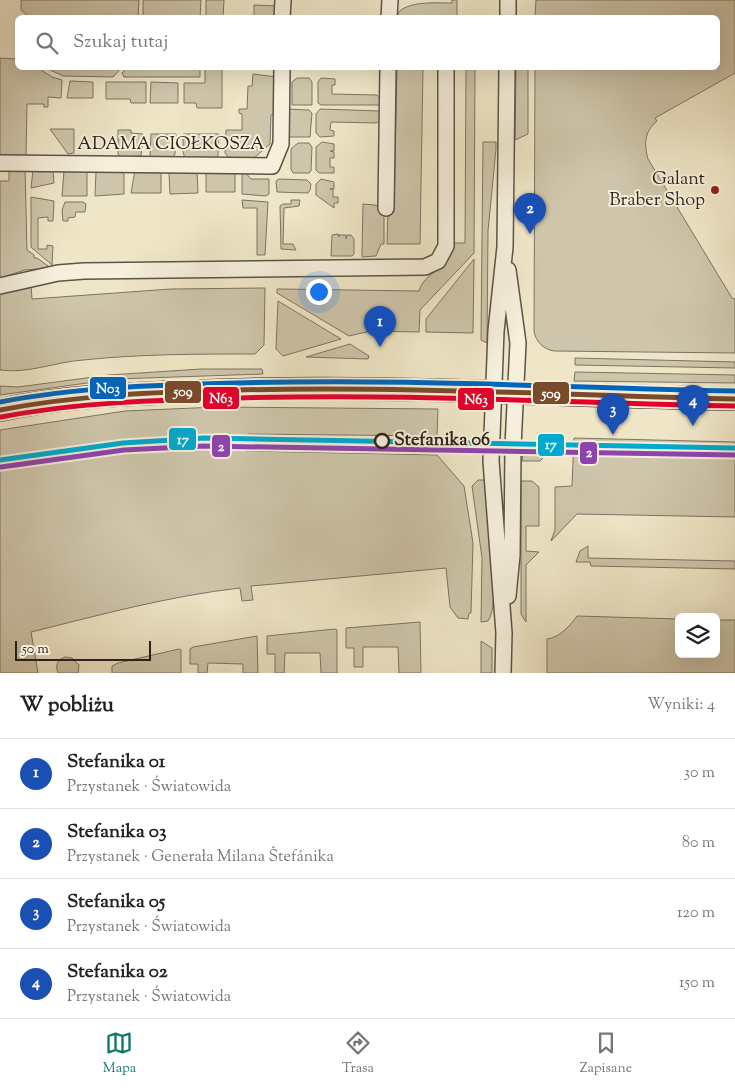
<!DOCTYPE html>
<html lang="pl">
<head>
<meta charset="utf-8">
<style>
	:root { --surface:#fff; --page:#f6f6f6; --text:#222; --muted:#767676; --line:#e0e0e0; --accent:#0f766e }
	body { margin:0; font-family:"Sorts Mill Goudy",serif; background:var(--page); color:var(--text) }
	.controls { position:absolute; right:15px; bottom:15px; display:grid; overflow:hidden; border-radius:8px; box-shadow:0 5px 20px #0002 }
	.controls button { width:45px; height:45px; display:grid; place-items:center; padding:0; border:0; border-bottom:1px solid var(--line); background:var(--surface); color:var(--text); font:25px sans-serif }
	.scale { position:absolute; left:15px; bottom:12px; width:136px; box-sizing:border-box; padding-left:5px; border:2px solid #2e221c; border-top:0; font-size:14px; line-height:18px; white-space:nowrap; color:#2e221c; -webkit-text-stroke:4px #f5efdb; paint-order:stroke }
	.you { position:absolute; left:318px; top:291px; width:18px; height:18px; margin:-12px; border:4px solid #fff; border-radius:50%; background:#1a73e8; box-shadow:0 0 0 8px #1a73e833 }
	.badge { display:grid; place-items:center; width:32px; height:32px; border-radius:50%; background:var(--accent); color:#fff; font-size:16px; font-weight:700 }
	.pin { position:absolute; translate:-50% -41px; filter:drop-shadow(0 1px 2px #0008) }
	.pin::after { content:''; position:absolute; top:26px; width:18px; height:15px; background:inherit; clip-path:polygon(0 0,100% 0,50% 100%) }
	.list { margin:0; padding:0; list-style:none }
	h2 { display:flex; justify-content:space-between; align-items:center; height:65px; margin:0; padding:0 20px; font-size:21px }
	h2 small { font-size:16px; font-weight:400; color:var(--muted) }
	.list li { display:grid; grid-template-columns:32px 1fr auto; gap:15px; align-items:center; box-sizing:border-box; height:70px; padding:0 20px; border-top:1px solid var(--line) }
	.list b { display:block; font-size:19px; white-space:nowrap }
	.list p { margin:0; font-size:16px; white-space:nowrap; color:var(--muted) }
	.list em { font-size:16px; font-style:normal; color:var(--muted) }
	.icon { flex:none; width:28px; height:28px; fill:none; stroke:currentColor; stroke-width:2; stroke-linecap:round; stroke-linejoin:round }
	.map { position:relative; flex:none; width:735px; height:673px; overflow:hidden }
	.search { position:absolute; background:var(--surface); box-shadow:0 5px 20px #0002; left:15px; right:15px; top:15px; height:55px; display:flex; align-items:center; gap:12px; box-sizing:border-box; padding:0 18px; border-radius:8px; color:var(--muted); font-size:19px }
	.sheet { height:345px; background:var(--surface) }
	nav { display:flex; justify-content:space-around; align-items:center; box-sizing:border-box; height:70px; border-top:1px solid var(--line); background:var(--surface); font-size:14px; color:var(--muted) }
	nav a { display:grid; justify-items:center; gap:2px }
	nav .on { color:var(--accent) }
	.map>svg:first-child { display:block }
</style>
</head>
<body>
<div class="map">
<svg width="735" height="673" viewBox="0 0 735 673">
	<rect width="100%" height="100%" fill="#efe6c7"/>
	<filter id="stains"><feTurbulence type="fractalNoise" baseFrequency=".004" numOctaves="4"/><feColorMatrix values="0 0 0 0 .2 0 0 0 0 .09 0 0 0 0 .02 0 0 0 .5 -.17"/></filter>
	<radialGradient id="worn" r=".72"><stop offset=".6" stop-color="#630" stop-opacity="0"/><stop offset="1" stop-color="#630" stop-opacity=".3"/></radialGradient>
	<path fill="#cec5aa" stroke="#7e7463" d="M21,0h118l-1,17h-108l-9,-7z
		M143,0h58l-1,17h-57z
		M206,0h18l-1,17h-17z
		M452,0h5v17l-61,1c4,-18 40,-15 56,-15z
		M536,0h199v73l-80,45 2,3c-13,11 -13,23 -9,38l84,139 3,1v54l-181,-2c-11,-2 -18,-9 -20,-20l1,-263h183v-50l-183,-1z
		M254,5l24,1 -1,11 -23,1z
		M0,58l17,1 1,9h20l14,9 10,3 -1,18 -13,-1v10h-4v-3h-17l-1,52h-26z
		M46,68h75l-8,9 -50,-1z
		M127,68h73v9h-76l-2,-4z
		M205,68h17v40h-25l-1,-5h-12v-20h21z
		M397,68h26l-3,176h-33l1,-35h6z
		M466,68h9l-1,185 -54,57 -1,22 -48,-1 -22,5 -72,-43v-4h4l138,2c5,-20 36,-24 34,-48h12z
		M516,68h12v66l-13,6z
		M253,74l24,3v37l-6,1 -1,29 -16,14h-25l-4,-5 1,-23h16v-16l-3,-1v-4h8l1,-23h4z
		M297,78h12l3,4v23h-20v-23z
		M321,78l14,1v6h-3v9l45,1 4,4 -1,6h-59l-3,-2v-21z
		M70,81l23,1v16h-26z
		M106,82h40v21h-15l-1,-4h-24z
		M151,82l27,1v20h-28z
		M288,109l21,1 3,3 -2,24h-20l-2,-4z
		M320,109l60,2 1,9 -5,3 -45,-1 -1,8 4,1v5l-14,1 -4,-4v-19z
		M50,129h24v24l-6,1z
		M118,130h13v3l12,1 -2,22 -20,1 -3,-3z
		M151,134h25l-1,20 -2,3 -20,1 -3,-3z
		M183,134h36l-1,22 -3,3 -30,-1 -2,-6z
		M322,142l12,2v7h-4l4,1v6h-4v9h4v6h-15l-3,-3v-23z
		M483,142h13v7l-8,82 -1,112 -6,-3z
		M298,143h11l3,4 -1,24 -2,2h-16l-2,-4v-20z
		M9,169h16l2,81 7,5v3h3l14,10 -26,2 -25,8v-97h9z
		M33,170h20l1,13 -23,5z
		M135,170l26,1v22h-30z
		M173,170h24l1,23 -28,1 -1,-21z
		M209,170l23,1 3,3v18h-29v-18z
		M64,171h23v25h-25z
		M96,171h25l3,3v20l-29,2z
		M245,172l6,7h18v15l-3,2 -24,-2v-19z
		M279,179l28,1 4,4 -1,6 -2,3 -31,-1 -1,-11z
		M321,179l13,3v7h-4h3v8h5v6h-4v5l-18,-13v-11z
		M31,197l23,4 -1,20h-5v-4l-10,1v31h9v-4l6,1 -1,19 -21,-18z
		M242,200l26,2 -3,53h-8v-47h-14z
		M291,200h9l-1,6 -15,2 -1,36h10l3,6 -15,-1 -1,-43 3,-2h8z
		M65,202h18l3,2 -1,8h-9l-1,5 -7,1v3h-5l-1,-11z
		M363,204l12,1 9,5v34h-3l-5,12 -14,1v-3z
		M338,234l1,3v-2h7v4l1,-4h4l3,4v15l-2,2h-21l1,-21z
		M474,259l-1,74 -47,-1v-13z
		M31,285l1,14 139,-10 94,-1 -1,57 -9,9c-57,0 -115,0 -172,6 -28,2 -55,14 -83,10v-77z
		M278,301l63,38 -58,17 -7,-7z
		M350,344l19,12 -1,3 -62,-2z
		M575,358l160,4v6l-160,-3z
		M201,369h61l1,5 -147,5 -116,16v-9l18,1 91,-12z
		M575,372l160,3v8l-161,-2z
		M217,407l221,2 -1,27 -189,-2 -2,17 191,4 27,31 9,57 -2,70h-2l-1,6 -10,-1 -8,-11 -4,-39 -172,16 -23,2 2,14 -11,1 -2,-13c-71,8 -140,27 -209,44l7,41h-38v-243l125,-19z
		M574,438l161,4v75l-158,-3 -26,27 4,-11v-43l17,-1z
		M524,448h25l-1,5 -8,8h-18z
		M478,480h7c2,26 17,123 3,141l-7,1 1,-64 -10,-72z
		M521,481h11l7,6v39h-13v25l13,1 -13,13v57l-5,-8z
		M588,546v12l147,3v8l-144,-3 -1,-4h-14l4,-11z
		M577,616l102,3v35h37v-34h19v53h-188v-34c12,-1 24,-14 30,-23z
		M420,622l1,51h-22l-1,-26h-35v20h-9v-19h-8v-20z
		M335,629l2,1v43h-16l-1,-20h-35l-1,20h-9v-19h-8v-18z
		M257,636l1,37h-15v-9l-35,-1 -1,10h-9v-9h-8v-15l3,-2z
		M481,641l11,7v25h-11z
		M179,649l2,1v23h-69v-7l6,-3z
		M65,657l7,1 7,7 -1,8h-20c-3,-8 -1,-13 7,-16z"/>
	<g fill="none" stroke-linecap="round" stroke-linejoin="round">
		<defs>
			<path id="street" d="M282,18l1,-18
				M389,18l1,-18
				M508,18v-18
				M0,163l272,3 9,-22 1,-76
				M386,208l2,-140
				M0,286l58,-13 26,-2 341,-4 13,-6 8,-15v-178
				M508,596l4,-41 1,-109 5,-103 -10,-73
				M503,673l1,-40 -13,-172 5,-130 9,-84 2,-179"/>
			<path id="secondary" d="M0,410c68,-15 138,-16 207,-19 176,-7 352,5 528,8"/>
		</defs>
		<use href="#street" stroke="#5e5347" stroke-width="18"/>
		<use href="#secondary" stroke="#2e221c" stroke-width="24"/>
		<use href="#street" stroke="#f5efdb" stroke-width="15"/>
		<use href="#secondary" stroke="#f5efdb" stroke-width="21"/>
		<defs>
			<path id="bus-1" d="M0,410c78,-15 157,-18 237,-20 166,-4 332,5 498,9"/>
			<path id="bus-2" d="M1,417c79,-15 158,-17 238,-19 165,-5 331,5 496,8"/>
			<path id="bus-3" d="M0,402c78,-15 157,-17 237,-19 166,-5 332,5 498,8"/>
		</defs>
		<use href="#bus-1" stroke="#f5efdb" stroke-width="9"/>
		<use href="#bus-2" stroke="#f5efdb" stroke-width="9"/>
		<use href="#bus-3" stroke="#f5efdb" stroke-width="9"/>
		<use href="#bus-1" stroke="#7a4b2a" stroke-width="5"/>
		<use href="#bus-2" stroke="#e4002b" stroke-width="5"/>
		<use href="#bus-3" stroke="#0065bd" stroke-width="5"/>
		<defs>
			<path id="tram-1" d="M0,460l123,-17 81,-5 531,10"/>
			<path id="tram-2" d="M1,467l123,-17 80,-4 531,9"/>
		</defs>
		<use href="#tram-1" stroke="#f5efdb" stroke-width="9"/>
		<use href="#tram-2" stroke="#f5efdb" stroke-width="9"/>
		<use href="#tram-1" stroke="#00a9ce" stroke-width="5"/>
		<use href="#tram-2" stroke="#8e44ad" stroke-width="5"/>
	</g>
	<circle fill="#8f2418" stroke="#f5efdb" stroke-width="2" cx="715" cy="190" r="5"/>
	<circle fill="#f5efdb" stroke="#2e221c" stroke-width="2.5" cx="382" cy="441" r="7"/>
	<g text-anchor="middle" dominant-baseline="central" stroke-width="4" stroke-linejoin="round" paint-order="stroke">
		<g font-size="18" fill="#2e221c" stroke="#f5efdb">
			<text x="171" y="145">ADAMA CIOŁKOSZA</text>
		</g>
		<g font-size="18" fill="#2e221c" stroke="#f5efdb" text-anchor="end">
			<text x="705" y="180">Galant<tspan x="705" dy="21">Braber Shop</tspan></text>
		</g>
		<g font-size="18" font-weight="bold" fill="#2e221c" stroke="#f5efdb" text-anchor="start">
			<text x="394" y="441">Stefanika 06</text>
		</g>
	</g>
	<g stroke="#f5efdb" stroke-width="2">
		<rect x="89" y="376" width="38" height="24" rx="5" fill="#0065bd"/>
		<rect x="164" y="380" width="38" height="24" rx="5" fill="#7a4b2a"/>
		<rect x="532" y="381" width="38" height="24" rx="5" fill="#7a4b2a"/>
		<rect x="202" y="386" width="38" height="24" rx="5" fill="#e4002b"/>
		<rect x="457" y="387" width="38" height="24" rx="5" fill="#e4002b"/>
		<rect x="168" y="427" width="29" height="24" rx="5" fill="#00a9ce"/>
		<rect x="537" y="433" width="28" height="24" rx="5" fill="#00a9ce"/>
		<rect x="211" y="434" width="20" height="24" rx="5" fill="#8e44ad"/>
		<rect x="579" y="441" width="19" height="24" rx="5" fill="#8e44ad"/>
	</g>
	<g font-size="14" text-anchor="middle" font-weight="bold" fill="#fff">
		<text x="108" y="393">N03</text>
		<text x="183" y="396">509</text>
		<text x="551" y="398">509</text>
		<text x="221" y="403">N63</text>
		<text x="476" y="404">N63</text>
		<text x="183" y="444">17</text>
		<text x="551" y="449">17</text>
		<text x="221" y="451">2</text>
		<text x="589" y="457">2</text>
	</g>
	<rect width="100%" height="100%" filter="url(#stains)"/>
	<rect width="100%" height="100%" fill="url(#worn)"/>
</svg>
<div class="controls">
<button><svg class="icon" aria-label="layers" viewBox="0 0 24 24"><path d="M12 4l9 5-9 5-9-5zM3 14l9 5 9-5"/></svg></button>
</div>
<div class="scale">50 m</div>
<div class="you"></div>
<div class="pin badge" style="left:380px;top:347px;background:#1a4fb4">1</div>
<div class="pin badge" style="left:530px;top:234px;background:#1a4fb4">2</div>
<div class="pin badge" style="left:613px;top:435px;background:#1a4fb4">3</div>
<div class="pin badge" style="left:693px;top:426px;background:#1a4fb4">4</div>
<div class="search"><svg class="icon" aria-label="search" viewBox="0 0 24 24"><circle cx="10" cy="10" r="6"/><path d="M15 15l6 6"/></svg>Szukaj tutaj</div>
</div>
<section class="sheet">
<h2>W pobliżu<small>Wyniki: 4</small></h2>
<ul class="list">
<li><span class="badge" style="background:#1a4fb4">1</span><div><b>Stefanika 01</b><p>Przystanek · Światowida</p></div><em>30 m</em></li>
<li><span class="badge" style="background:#1a4fb4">2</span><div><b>Stefanika 03</b><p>Przystanek · Generała Milana Štefánika</p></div><em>80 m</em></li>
<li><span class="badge" style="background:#1a4fb4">3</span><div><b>Stefanika 05</b><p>Przystanek · Światowida</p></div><em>120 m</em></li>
<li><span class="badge" style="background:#1a4fb4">4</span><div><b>Stefanika 02</b><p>Przystanek · Światowida</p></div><em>150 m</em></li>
</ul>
</section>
<nav>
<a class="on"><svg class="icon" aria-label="map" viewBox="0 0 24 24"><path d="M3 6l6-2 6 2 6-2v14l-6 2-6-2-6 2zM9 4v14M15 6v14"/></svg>Mapa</a>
<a><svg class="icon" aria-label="directions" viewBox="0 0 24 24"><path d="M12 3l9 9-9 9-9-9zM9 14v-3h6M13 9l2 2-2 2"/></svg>Trasa</a>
<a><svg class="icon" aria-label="saved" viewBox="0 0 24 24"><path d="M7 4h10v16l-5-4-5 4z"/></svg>Zapisane</a>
</nav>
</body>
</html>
